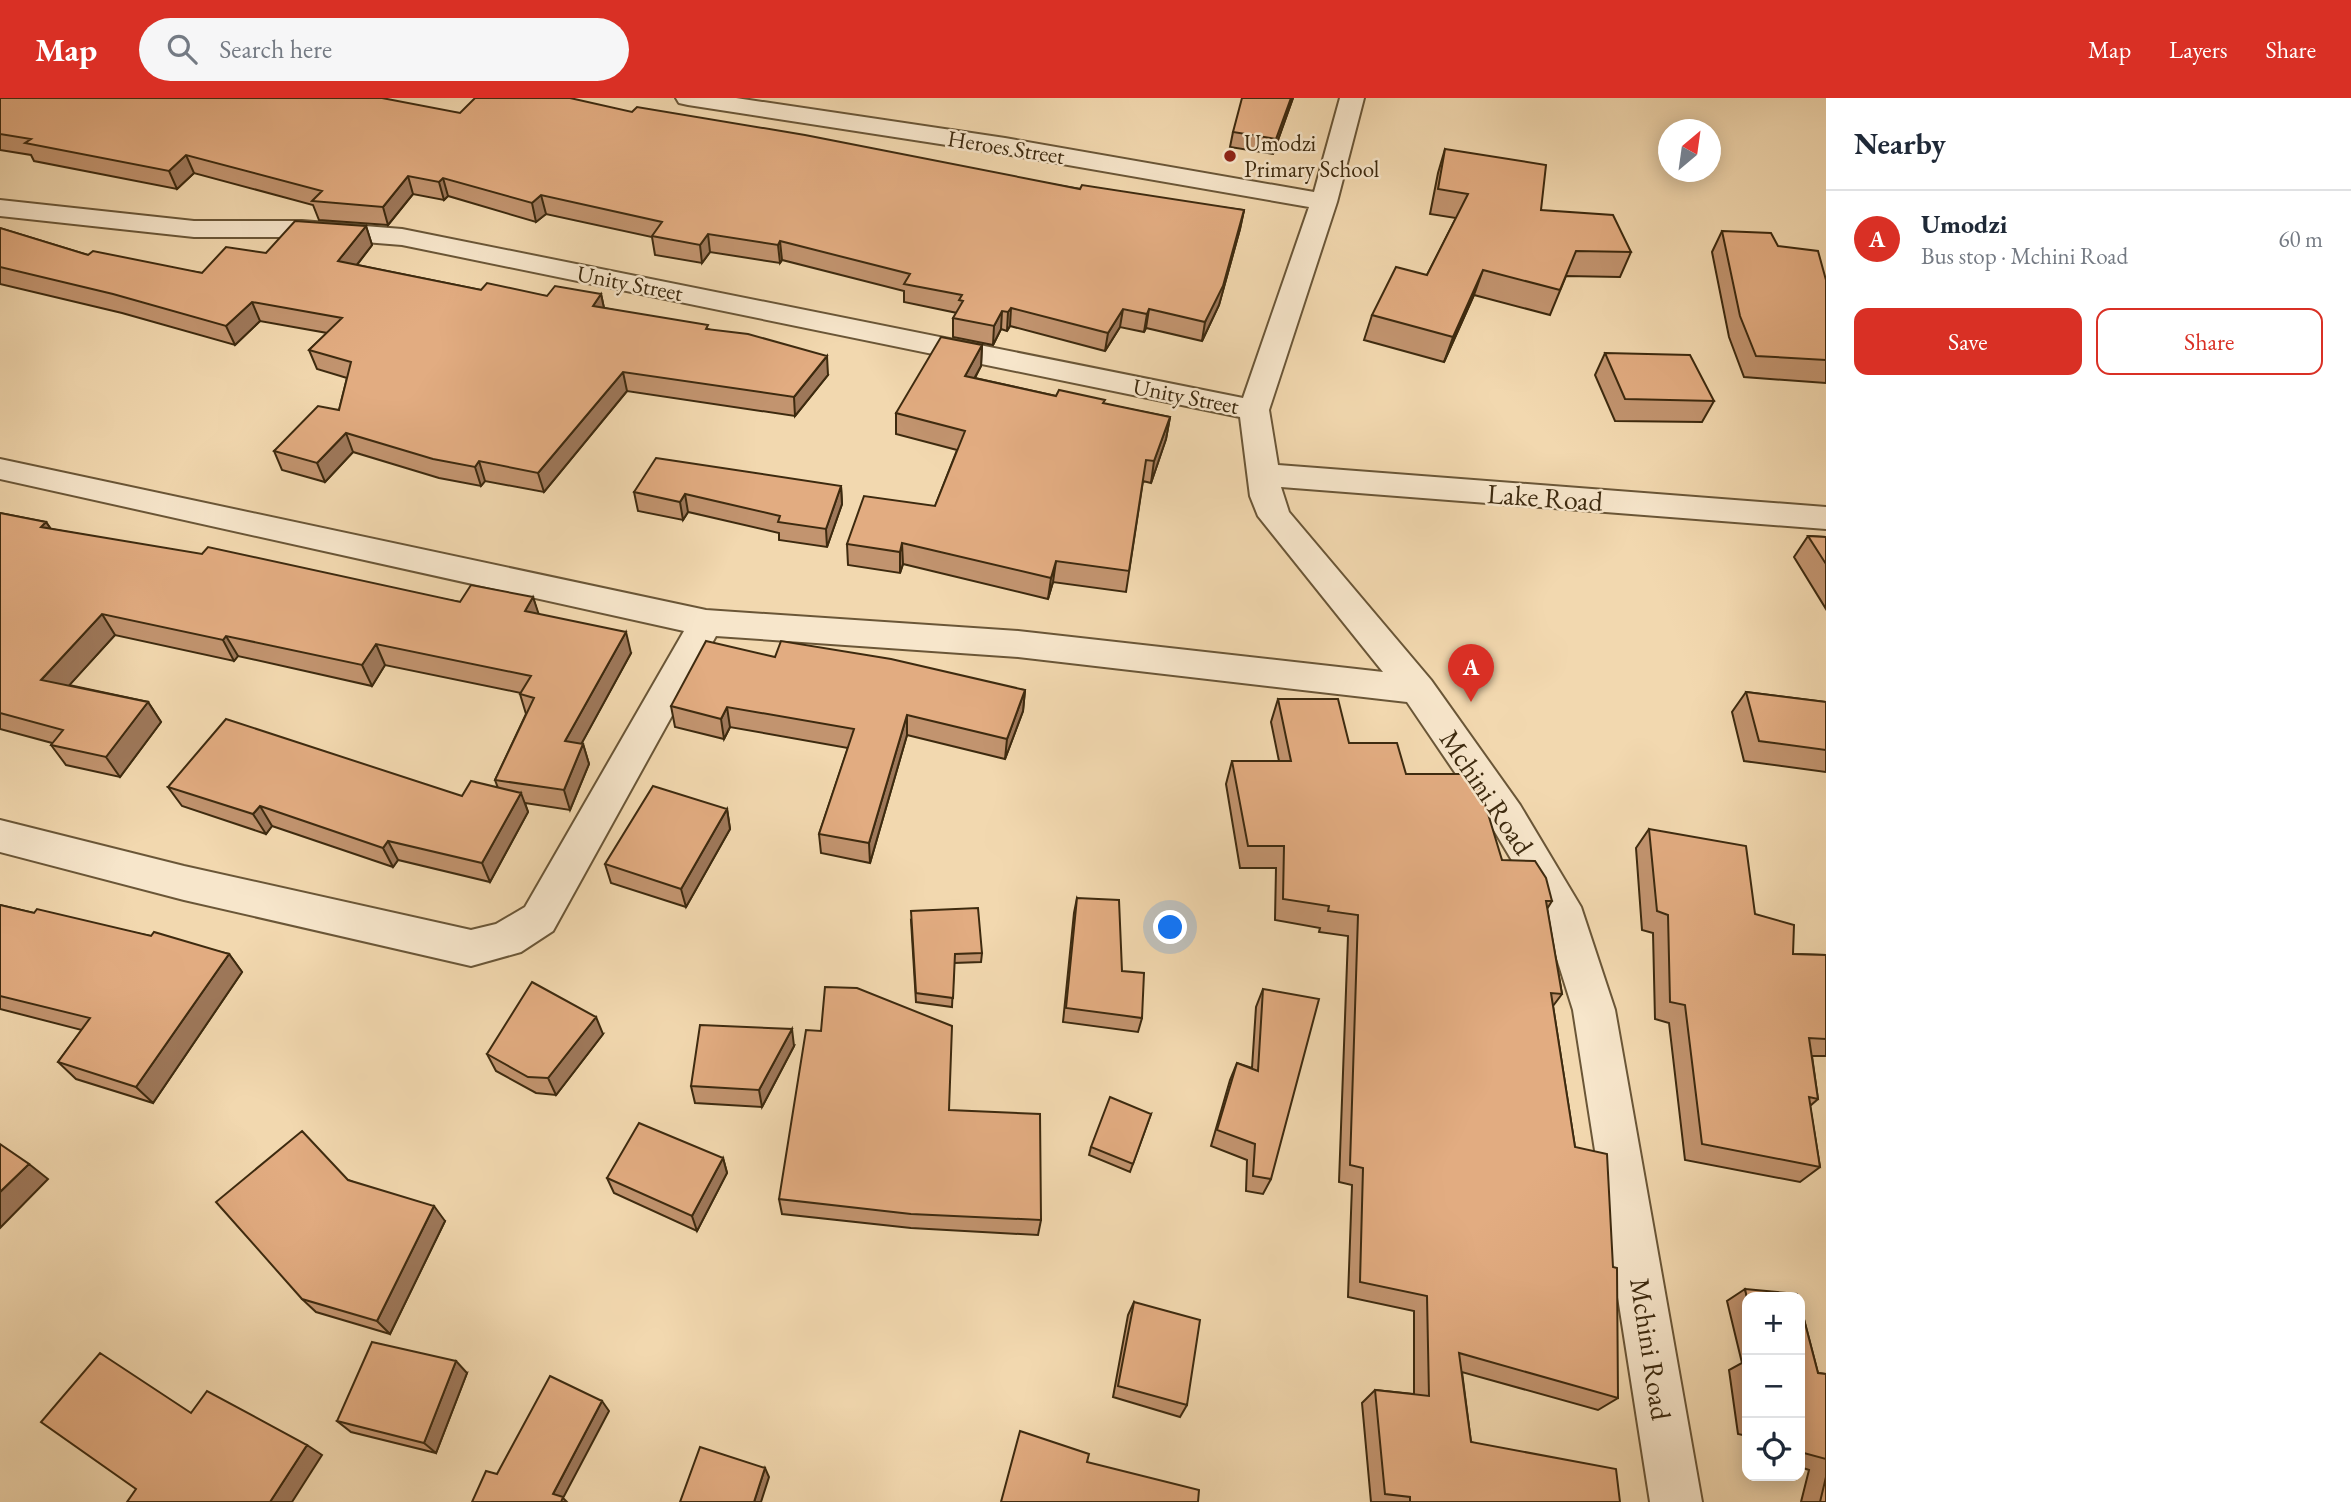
<!DOCTYPE html>
<html lang="en">
<head>
<meta charset="utf-8">
<style>
	:root { --surface:#fff; --page:#f6f6f7; --text:#1f2937; --muted:#747a83; --line:#e0e1e3; --accent:#d93025 }
	body { margin:0; font-family:"EB Garamond",serif; background:var(--page); color:var(--text) }
	.controls { position:absolute; right:21px; bottom:21px; display:grid; overflow:hidden; border-radius:14px; box-shadow:0 4px 18px #0003 }
	.controls button { width:63px; height:63px; display:grid; place-items:center; padding:0; border:0; border-bottom:2px solid var(--line); background:var(--surface); color:var(--text); font:35px sans-serif }
	.compass { position:absolute; left:1658px; top:21px; width:63px; height:63px; border-radius:50%; background:var(--surface); box-shadow:0 4px 18px #0003; rotate:29deg }
	.you { position:absolute; left:1171px; top:830px; width:24px; height:24px; margin:-18px; border:5px solid #fff; border-radius:50%; background:#1a73e8; box-shadow:0 0 0 10px #1a73e833 }
	.badge { display:grid; place-items:center; width:46px; height:46px; border-radius:50%; background:var(--accent); color:#fff; font-size:23px; font-weight:700 }
	.pin { position:absolute; translate:-50% -58px; filter:drop-shadow(0 2px 4px #0008) }
	.pin::after { content:''; position:absolute; top:37px; width:24px; height:21px; background:inherit; clip-path:polygon(0 0,100% 0,50% 100%) }
	.list { margin:0; padding:0; list-style:none }
	h2 { display:flex; justify-content:space-between; align-items:center; height:91px; margin:0; padding:0 28px; font-size:30px }
	h2 small { font-size:23px; font-weight:400; color:var(--muted) }
	.list li { display:grid; grid-template-columns:46px 1fr auto; gap:21px; align-items:center; box-sizing:border-box; height:98px; padding:0 28px; border-top:2px solid var(--line) }
	.list b { display:block; font-size:26px; white-space:nowrap }
	.list p { margin:0; font-size:23px; white-space:nowrap; color:var(--muted) }
	.list em { font-size:23px; font-style:normal; color:var(--muted) }
	.actions { display:flex; gap:14px; padding:21px 28px }
	.actions a { flex:1; padding:16px 0; border:2px solid var(--accent); border-radius:14px; text-align:center; font-size:24px; color:var(--accent) }
	.actions .main { background:var(--accent); color:#fff }
	.icon { flex:none; width:38px; height:38px; fill:none; stroke:currentColor; stroke-width:2; stroke-linecap:round; stroke-linejoin:round }
	.map { position:relative; flex:none; width:1826px; height:1404px; overflow:hidden }
	header { display:flex; align-items:center; gap:42px; box-sizing:border-box; height:98px; padding:0 35px; background:var(--accent); color:#fff }
	header strong { font-size:33px }
	nav { display:flex; gap:38px; margin-inline-start:auto; font-size:24px }
	.search { width:490px; height:63px; background:var(--page); display:flex; align-items:center; gap:18px; box-sizing:border-box; padding:0 24px; border-radius:38px; color:var(--muted); font-size:26px }
	main { display:flex }
	aside { flex:1; background:var(--surface) }
	.map>svg:first-child { display:block }
</style>
</head>
<body>
<header>
<strong>Map</strong>
<div class="search"><svg class="icon" aria-label="search" viewBox="0 0 24 24"><circle cx="10" cy="10" r="6"/><path d="M15 15l6 6"/></svg>Search here</div>
<nav><a>Map</a><a>Layers</a><a>Share</a></nav>
</header>
<main>
<div class="map">
<svg width="1826" height="1404" viewBox="0 0 1826 1404">
	<rect width="100%" height="100%" fill="#f2d8af"/>
	<filter id="stains"><feTurbulence type="fractalNoise" baseFrequency=".00286" numOctaves="4"/><feColorMatrix values="0 0 0 0 .2 0 0 0 0 .09 0 0 0 0 .02 0 0 0 .5 -.17"/></filter>
	<radialGradient id="worn" r=".72"><stop offset=".6" stop-color="#630" stop-opacity="0"/><stop offset="1" stop-color="#630" stop-opacity=".3"/></radialGradient>
	<g fill="none" stroke-linecap="round" stroke-linejoin="round">
		<defs>
			<path id="minor" d="M676,0h60l269,40 309,54 26,-94h24l-27,104 -68,208 9,55 548,42v22l-545,-42 8,25 142,168 89,125 61,102 34,103 87,492h-52l-77,-492 -31,-99 -50,-84 -85,-125 -389,-45 -302,-21 -163,295 -32,21 -50,14 -287,-66 -184,-48v-32l184,46 287,64 25,-6 29,-17 159,-276 -684,-152v-20l706,151 312,21 365,41 -125,-156 -8,-20 -10,-79 -838,-172 -100,-8h-108l-194,-21v-16l194,21h108l100,8 841,169 66,-191 -304,-53 -317,-49 -9,-2z"/>
		</defs>
		<use href="#minor" stroke="#6a5637" stroke-width="4"/>
		<use href="#minor" fill="#f7e6cb" fill-rule="evenodd"/>
	</g>
	<path fill="#c2946f" stroke="#3d2a0f" stroke-width="2" d="M0,0l460,15 172,-1 448,77 164,21 -4,19 -21,76 -17,36 -56,-13 -2,4 -24,-5 -15,24 -95,-25 -3,5 -6,-2 -8,16 -40,-8v-19l4,-5 -53,-11v-11l-122,-31 -2,3 -70,-11 -8,11 -47,-8 -3,-18 -106,-23 -10,8 -88,-26 -4,4 -31,-6 -25,31 -69,-5 -6,-15 -119,-32 -17,16 -143,-28 -3,-6 -31,-5z
		M1293,0l-20,56 -43,-7 3,-15z
		M1445,51l96,61 90,42 -11,25 -54,-1 -16,39 -76,-20 -30,67 -80,-22 8,-25 55,-40 29,-57 -26,-4 8,-41z
		M366,128l6,19 -15,20 124,25 66,6 54,-2 3,14 104,21 120,46 -33,41 -168,-25 -83,101 -59,-11 -4,5 -42,-8 -86,-26 -28,30 -43,-12 -8,-19 65,-41 8,-32 -30,-9 -8,-19 18,-17 -67,-12 -25,24 -113,-32 -122,-29v-56l88,27 114,18 64,-20z
		M1722,133l104,49v103l-82,-6 -15,-40 -17,-85z
		M982,247l-1,21 -6,12 81,18 48,8 66,13 -4,22 -15,44 -8,-2 -17,111 -73,-10 -5,17 -145,-35 -3,9 -52,-8 -1,-21 88,-38 22,-56 -61,-16v-21z
		M1605,255l109,48 -12,21 -87,-1 -20,-46z
		M841,388l1,18 -15,43 -48,-7v-7l-91,-21 -5,8 -45,-9 -4,-19z
		M0,415l46,9 5,7 409,73 73,-5 5,17 93,39 -50,91h2l6,20 -19,46 -45,-7 3,9 -38,70 -92,-22 -5,7 -121,-41 -6,8 -84,-28 -14,-19 294,9 36,-8 -3,-8 31,-66 -6,-20 1,-1 -136,-28 -13,21 -134,-30 -4,5 -119,-26 -46,50 79,17 13,20 -41,55 -54,-12 -15,-20 1,-2 -52,-14z
		M1808,438l18,1v72l-32,-52z
		M775,559l250,33 -2,21 -18,48 -98,-24 -37,128 -49,-10 -2,-19 29,-86 -118,-21 -6,12 -49,-12 -4,-21z
		M1746,594l80,10v70l-82,-11 -12,-49z
		M1278,601l71,44 57,31 96,86 50,41 -5,8 15,85 -9,12 22,141 43,251 -20,12 -136,-38 9,70 149,60h-249l-9,-99 13,-13 39,4v-83l-66,-14 4,-112 -13,-3 9,-246 -29,-4 1,-4 -45,-8 1,-52h-36l-14,-84 6,-23h47l-8,-39z
		M727,711l3,20 -44,78 -75,-24 -6,-19z
		M1649,731l106,85 38,40 33,1v101h-14l6,43 -8,7 10,61 -20,15 -115,-22 -16,-137 -14,-4 -2,-86 -11,-3 -6,-82z
		M1077,800l45,73 20,47 -4,14 -75,-10 11,-109z
		M0,807l34,8 117,23 78,18 13,18 -89,131 -77,-24 -18,-17 24,-32 -82,-21z
		M911,822l71,33 -1,9 -27,1 -2,44 -36,-5z
		M1263,891l8,190 -8,15 -17,-3 1,-31 -36,-14 19,-66 7,-17 15,5 4,-61z
		M603,936l-47,61 -20,-2 -40,-22 -9,-17z
		M794,948l-32,61 -67,-4 -4,-17z
		M949,1012l92,110 -3,15 -127,-7 -129,-14 -3,-15z
		M1151,1016l-21,58 -41,-17 2,-8z
		M723,1060l4,15 -30,58 -83,-38 -7,-15z
		M348,1082l97,41 -55,113 -74,-22 -14,-13z
		M1745,1191l2,8v139l-9,-2 -9,-64 13,-7 -15,-62z
		M1134,1204l53,103 -7,12 -67,-20 15,-82z
		M1800,1206l18,69 8,1v128h-25l8,-32 -9,-3z
		M467,1275l-31,80 -85,-21 -14,-11z"/>
	<path fill="#9e785a" stroke="#3d2a0f" stroke-width="2" d="M1291,0h2l-20,56 3,-15z
		M186,57l8,18 -17,16 -8,-18z
		M408,78l5,18 -25,31 -5,-18z
		M443,80l5,18 -4,4 -5,-18z
		M541,97l5,19 -10,8 -4,-19z
		M1244,112l-4,19 -21,76 -17,36 3,-19z
		M366,128l6,19 -27,35 -7,-19z
		M708,136l2,18 -8,11 -2,-18z
		M780,143l2,19 -2,3 -2,-18z
		M1483,172l-9,25 -30,67 9,-25z
		M601,196l4,19 -12,-7z
		M252,204l8,19 -25,24 -9,-19z
		M1011,210l-1,18 -3,5 1,-19z
		M1123,211l-3,18 -15,24 3,-18z
		M1149,211l-3,19 -2,4 3,-18z
		M1002,213l-1,18 -8,16 1,-19z
		M982,247l-1,21 -17,31 1,-21z
		M827,258l1,19 -33,41 -1,-19z
		M623,274l4,19 -83,101 -6,-19z
		M1170,319l-4,22 -15,44 3,-22z
		M346,335l7,19 -28,30 -8,-19z
		M479,363l6,20 -4,5 -6,-19z
		M841,388l1,18 -15,43 -1,-18z
		M685,396l3,18 -5,8 -3,-18z
		M46,424l14,21 -19,-16z
		M902,445l1,21 -3,9v-21z
		M1056,463l-3,21 -5,17 3,-21z
		M533,499l7,21 -15,-7z
		M102,516l13,21 -59,65 -15,-20z
		M626,534l5,21 -59,108 -7,-20z
		M226,538l12,20 -4,5 -11,-21z
		M376,546l9,21 -13,21 -10,-21z
		M1025,592l-2,21 -18,48 2,-20z
		M148,604l13,20 -41,55 -14,-20z
		M727,609l3,20 -6,12 -3,-20z
		M907,617v20l-37,128 -1,-20z
		M583,646l6,20 -19,46 -6,-20z
		M521,695l7,19 -38,70 -8,-19z
		M260,708l12,20 -6,8 -13,-20z
		M727,711l3,20 -44,78 -5,-18z
		M388,743l10,19 -5,7 -10,-19z
		M229,856l13,18 -89,131 -17,-16z
		M596,919l7,17 -47,61 -8,-17z
		M792,931l2,17 -32,61 -3,-17z
		M723,1060l4,15 -30,58 -5,-15z
		M29,1066l19,15 -48,49v-36z
		M434,1108l11,15 -55,113 -13,-13z
		M456,1263l11,12 -31,80 -12,-10z
		M602,1303l7,10 -46,87 4,4h-7l-7,-8z
		M307,1347l15,10 -30,47h-22z
		M765,1370l4,9 -8,25h-7z"/>
	<path fill="#e2ac81" stroke="#3d2a0f" stroke-width="2" d="M0,0h382l78,15 15,-15h95l62,14 5,-5 168,28 275,54 2,-4 162,25 -21,76 -18,36 -56,-13 -2,5 -24,-5 -15,24 -97,-25 -3,4 -6,-1 -8,15 -41,-8 10,-17 -4,-1 3,-5 -58,-11 6,-10 -130,-33 -2,4 -70,-11 -8,11 -48,-9 10,-14 -121,-27 -9,8 -89,-25 -4,4 -31,-6 -25,31 -71,-6 10,-10 -136,-36 -17,16 -144,-28 6,-4 -31,-5z
		M1242,0h49l-15,41 -43,-7z
		M1445,51l101,16 -5,45 72,5 18,37 -55,-1 -16,39 -77,-20 -30,67 -81,-22 24,-48 31,8 41,-81 -30,-5z
		M295,123l71,5 -28,35 143,29 6,-7 60,13 8,-10 46,8 -8,12 115,19 -2,4 42,5 79,22 -33,41 -171,-25 -85,101 -59,-12 -4,6 -42,-8 -87,-26 -29,30 -43,-12 44,-45 21,4 12,-48 -42,-12 33,-32 -90,-16 -26,24 -113,-32 -113,-27v-39l88,27 5,-4 109,22 24,-26 40,6z
		M1722,133l49,2 7,13 40,5 8,29v80l-70,-4 -16,-40z
		M941,239l41,8 -17,31 91,20 3,-6 46,10 -2,3 67,14 -16,44 -8,-1 -17,111 -73,-10 -5,17 -149,-35 -2,9 -53,-8 17,-48 71,10 30,-75 -69,-18z
		M1605,255l85,2 24,46 -89,-2z
		M656,360l185,28 -15,43 -48,-7 2,-6 -95,-22 -5,8 -46,-10z
		M0,415l46,9 -5,5 161,27 6,-7 252,55 11,-17 62,12 -8,14 101,21 -61,109 18,3 -19,46 -69,-10 39,-82 -14,-4 11,-18 -155,-32 -14,21 -136,-29 -3,4 -121,-26 -61,66 107,22 -42,55 -55,-12 12,-15 -63,-17z
		M1808,438l18,1v27z
		M706,543l69,16 6,-16 110,18 134,31 -18,49 -100,-24 -38,128 -50,-9 35,-105 -127,-22 -6,12 -50,-13z
		M1746,594l80,10v48l-67,-9z
		M1278,601h60l11,44h48l9,31h70l26,86 33,1 11,17 6,23h-6l16,93 -11,-1 24,154 32,7 6,113 4,1 1,130 -159,-45 12,89 145,27 4,33h-210v-5l-25,-3 -10,-104 54,6 -2,-100 -67,-14 3,-114 -13,-3 8,-250 -30,-4 1,-5 -46,-7 1,-53h-36l-16,-85h59z
		M226,621l236,77 9,-15 50,12 -39,70 -94,-22 -5,7 -123,-42 -7,8 -85,-27z
		M653,688l74,23 -46,80 -76,-25z
		M1649,731l97,17 9,68 39,11 -1,29 33,1v84l-17,-1 9,61 -9,-2 11,70 -118,-23 -17,-139 -15,-3 -2,-87 -11,-4z
		M1077,800l42,2 3,71 22,2 -2,45 -76,-10z
		M0,807l34,8 3,-4 114,27 3,-4 75,22 -93,133 -78,-25 32,-44 -90,-22z
		M978,810l4,45 -27,1 -2,44 -37,-5 -5,-82z
		M532,884l64,35 -48,61 -20,-1 -41,-23z
		M825,889l32,1 95,38 -3,84 91,4 1,106 -130,-6 -132,-15 27,-169 15,1z
		M1263,891l56,10 -48,180 -18,-3 2,-32 -38,-14 20,-67 21,8z
		M700,927l92,4 -33,61 -68,-4z
		M1110,999l41,17 -18,50 -42,-17z
		M639,1025l84,35 -31,58 -85,-38z
		M302,1033l46,49 86,26 -57,115 -75,-22 -86,-97z
		M0,1046l29,20 -29,28z
		M1745,1191l52,5 1,3 -51,1z
		M1134,1204l66,18 -13,85 -69,-19z
		M1800,1206l18,69 8,1v85l-26,-7z
		M372,1244l84,19 -32,82 -87,-22z
		M100,1255l91,60 16,-22 100,54 -37,57h-143l9,-13 -95,-67z
		M550,1278l52,25 -49,93 10,3 -2,5h-89l14,-31 11,3z
		M1020,1333l69,23 -2,8 112,28 -1,12h-197z
		M700,1349l65,21 -11,34h-74z
		M1826,1379v25h-6z"/>
	<circle fill="#8f2418" stroke="#f7e6cb" stroke-width="2.5" cx="1230" cy="58" r="7"/>
	<g text-anchor="middle" dominant-baseline="central" stroke-width="5" stroke-linejoin="round" paint-order="stroke">
		<g font-size="23" fill="#3d2a0f" stroke="#f7e6cb" text-anchor="start">
			<text x="1244" y="45">Umodzi<tspan x="1244" dy="26">Primary School</tspan></text>
		</g>
		<g font-size="23" fill="#3d2a0f" stroke="#f7e6cb">
			<text transform="translate(1006 49) rotate(9)">Heroes Street</text>
			<text transform="translate(630 185) rotate(11)">Unity Street</text>
			<text transform="translate(1186 298) rotate(11)">Unity Street</text>
		</g>
		<g font-size="28" fill="#3d2a0f" stroke="#f7e6cb">
			<text transform="translate(1545 399) rotate(4)">Lake Road</text>
			<text transform="translate(1487 694) rotate(56)">Mchini Road</text>
			<text transform="translate(1651 1251) rotate(81)">Mchini Road</text>
		</g>
	</g>
	<rect width="100%" height="100%" filter="url(#stains)"/>
	<rect width="100%" height="100%" fill="url(#worn)"/>
</svg>
<div class="controls">
<button>+</button>
<button>−</button>
<button><svg class="icon" aria-label="locate" viewBox="0 0 24 24"><circle cx="12" cy="12" r="6"/><path d="M12 2v4M12 18v4M2 12h4M18 12h4"/></svg></button>
</div>
<svg class="compass" viewBox="-18 -18 36 36"><path d="M0-13l5 13h-10z" fill="#e53935"/><path d="M0 13l5-13h-10z" fill="#747a83"/></svg>
<div class="you"></div>
<div class="pin badge" style="left:1471px;top:604px">A</div>
</div>
<aside>
<h2>Nearby<small></small></h2>
<ul class="list">
<li><span class="badge">A</span><div><b>Umodzi</b><p>Bus stop · Mchini Road</p></div><em>60 m</em></li>
</ul>
<div class="actions"><a class="main">Save</a><a>Share</a></div>
</aside>
</main>
</body>
</html>
